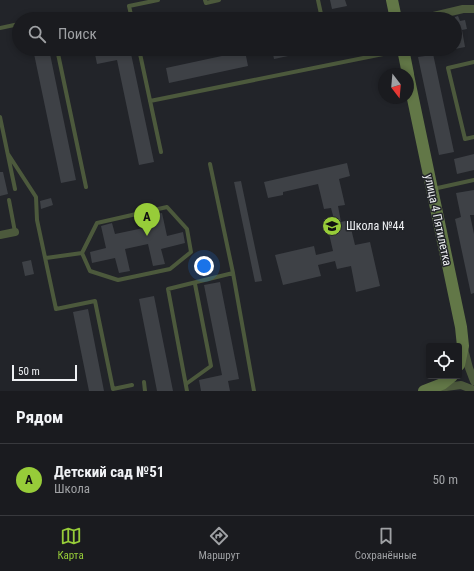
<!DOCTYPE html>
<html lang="ru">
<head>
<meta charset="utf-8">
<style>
	:root { --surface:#1a1b1f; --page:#232428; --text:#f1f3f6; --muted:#9fa1a4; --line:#38393d; --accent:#97cc39 }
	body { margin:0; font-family:"Roboto Condensed",sans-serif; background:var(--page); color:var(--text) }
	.controls { position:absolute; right:12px; bottom:12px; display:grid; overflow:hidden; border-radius:4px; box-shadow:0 2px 6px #0003 }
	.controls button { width:36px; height:36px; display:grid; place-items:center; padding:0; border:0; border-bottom:1px solid var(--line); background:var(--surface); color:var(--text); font:20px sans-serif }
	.compass { position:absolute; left:378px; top:68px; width:36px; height:36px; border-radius:50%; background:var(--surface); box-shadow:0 2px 6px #0003; rotate:164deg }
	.scale { position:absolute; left:12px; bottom:10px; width:65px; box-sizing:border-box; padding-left:4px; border:2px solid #eef0f3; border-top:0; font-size:11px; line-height:14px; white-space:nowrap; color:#eef0f3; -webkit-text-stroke:3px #222429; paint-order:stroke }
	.you { position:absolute; left:204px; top:266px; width:14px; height:14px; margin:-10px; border:3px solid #fff; border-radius:50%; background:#1a73e8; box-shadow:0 0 0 6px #1a73e833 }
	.badge { display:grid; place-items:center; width:26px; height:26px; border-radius:50%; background:var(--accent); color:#111; font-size:13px; font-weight:700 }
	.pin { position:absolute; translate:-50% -33px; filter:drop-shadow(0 1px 2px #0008) }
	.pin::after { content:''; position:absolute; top:21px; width:14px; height:12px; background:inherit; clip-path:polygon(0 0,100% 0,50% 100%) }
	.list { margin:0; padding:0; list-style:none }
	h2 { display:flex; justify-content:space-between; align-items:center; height:52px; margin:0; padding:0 16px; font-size:17px }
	h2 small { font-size:13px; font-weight:400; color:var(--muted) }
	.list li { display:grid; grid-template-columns:26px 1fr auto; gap:12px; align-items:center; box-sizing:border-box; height:72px; padding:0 16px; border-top:1px solid var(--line) }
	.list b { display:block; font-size:15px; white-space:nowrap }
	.list p { margin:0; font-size:13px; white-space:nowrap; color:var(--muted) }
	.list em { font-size:13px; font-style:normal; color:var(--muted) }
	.icon { flex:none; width:22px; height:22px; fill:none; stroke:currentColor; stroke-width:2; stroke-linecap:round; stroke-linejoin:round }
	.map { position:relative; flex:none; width:474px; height:391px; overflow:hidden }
	.search { position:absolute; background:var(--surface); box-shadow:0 2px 6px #0003; left:12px; right:12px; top:12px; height:44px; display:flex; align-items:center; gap:10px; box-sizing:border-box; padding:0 14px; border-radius:22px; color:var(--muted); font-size:15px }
	.sheet { height:124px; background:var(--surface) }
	nav { display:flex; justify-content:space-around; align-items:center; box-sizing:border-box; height:56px; border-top:1px solid var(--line); background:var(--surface); font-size:11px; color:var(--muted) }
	nav a { display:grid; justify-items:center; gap:2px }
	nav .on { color:var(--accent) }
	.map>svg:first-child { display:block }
</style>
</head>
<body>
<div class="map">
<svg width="474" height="391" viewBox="0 0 474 391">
	<rect width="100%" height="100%" fill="#222429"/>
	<path fill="#3e4146" d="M330,0h15l2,6 -15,3z
		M458,16l2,5 5,-1 2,9 -5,1 3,17 -10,2v-32z
		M33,49h16l27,131 -15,3z
		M94,49h36l24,113 -15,3 -22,-105 -20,4z
		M272,49h34l1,3 -33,7z
		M424,49h8l22,103 -15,3 -21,-98 7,-1z
		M245,51l3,15 -79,17 -3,-15z
		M474,154v16l-17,4 -3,-15z
		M347,163l3,13 -11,3 6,26 -7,1 3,16 8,-2 6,25 15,-3 10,44 -24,6 -5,-26 -14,3 -2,-8 -17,4 3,11 -38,9 -8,-30 39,-9 2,9 17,-4 -6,-26 8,-2 -4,-15 -7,1 -6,-25 -35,8v3l-15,3 -4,-16z
		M0,172h3l5,22 -8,2z
		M241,181l21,100 -7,1 -21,-100z
		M474,190v25h-4l4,19v59l-3,1 -16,-75 6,-2 -5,-24z
		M51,198l2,7 -12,4 -1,-8z
		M162,213l5,23 16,-4 2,11 -24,6 4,15 -12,2 -5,-22 -23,5 5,22 -11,2 -4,-15 -23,5 -2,-11 16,-4 -5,-22 11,-3 3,11 38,-8 -3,-11z
		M31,260l3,14 -9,2 -3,-14z
		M220,282l19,97 -11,2 2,10h-29l-2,-11 23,-5 -18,-90z
		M154,296l19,95h-16l-18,-92z
		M88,309l16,82h-15l-16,-79z"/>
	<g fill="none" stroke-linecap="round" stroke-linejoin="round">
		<path stroke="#4c593c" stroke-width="4" d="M205,0l1,3 13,-3
			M318,0l3,14 7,5
			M41,19l10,-2v2
			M132,19l-3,-13 29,-6
			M363,19l30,-6
			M0,28l19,-4
			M57,49l29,138
			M139,49l22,103
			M474,62l-26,6 17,71 9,-2
			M150,101l253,-51
			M0,117l15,72
			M8,154l28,43 1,23 19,89 39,-8 18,88 19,-4
			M210,164l23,109 21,118
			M433,189l41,-9
			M9,200l6,32
			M46,258l36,-5 8,18 28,9 52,-11 21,-17 -4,-23 -20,-22 -70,16 -15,30
			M144,382l1,9
			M186,384l25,-18 -16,-82
			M187,391l-19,-102 65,-16"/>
		<path stroke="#4c593c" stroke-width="8" d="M421,19l42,-10h11
			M0,235l15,-3
			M464,349l5,19 5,13
			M439,388l22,-3 13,5"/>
		<path stroke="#627747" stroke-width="12" d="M392,0l4,19
			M403,49l5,25
			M408,75l53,252 2,19 -4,19
			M424,391l18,-7 10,-8"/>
	</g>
	<defs>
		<symbol id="school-disc" viewBox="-11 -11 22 22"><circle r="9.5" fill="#97cc39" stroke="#222429"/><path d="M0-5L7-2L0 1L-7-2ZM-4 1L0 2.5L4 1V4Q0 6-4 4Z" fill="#111"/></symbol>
	</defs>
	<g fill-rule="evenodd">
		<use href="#school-disc" x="321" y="215" width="22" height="22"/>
	</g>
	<g text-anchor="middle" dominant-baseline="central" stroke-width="3" stroke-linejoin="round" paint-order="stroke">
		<g font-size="12" fill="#eef0f3" stroke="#222429">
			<text transform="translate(438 220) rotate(78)">улица 4 Пятилетка</text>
		</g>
		<g font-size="12" fill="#eef0f3" stroke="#222429" text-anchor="start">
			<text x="346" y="226">Школа №44</text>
		</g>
	</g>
</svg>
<div class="controls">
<button><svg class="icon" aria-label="locate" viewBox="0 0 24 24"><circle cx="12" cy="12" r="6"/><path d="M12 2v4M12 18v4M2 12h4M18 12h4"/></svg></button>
</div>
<svg class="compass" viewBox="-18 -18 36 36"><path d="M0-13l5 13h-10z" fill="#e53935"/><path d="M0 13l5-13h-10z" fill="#9fa1a4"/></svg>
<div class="scale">50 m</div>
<div class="you"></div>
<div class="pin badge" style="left:147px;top:236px">A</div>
<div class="search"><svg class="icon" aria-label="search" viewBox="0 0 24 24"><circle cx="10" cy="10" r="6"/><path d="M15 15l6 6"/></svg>Поиск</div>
</div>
<section class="sheet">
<h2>Рядом<small></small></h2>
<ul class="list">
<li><span class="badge">A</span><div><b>Детский сад №51</b><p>Школа</p></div><em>50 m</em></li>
</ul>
</section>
<nav>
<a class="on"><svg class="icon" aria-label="map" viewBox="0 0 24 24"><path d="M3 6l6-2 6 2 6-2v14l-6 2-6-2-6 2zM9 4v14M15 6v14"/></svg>Карта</a>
<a><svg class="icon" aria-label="directions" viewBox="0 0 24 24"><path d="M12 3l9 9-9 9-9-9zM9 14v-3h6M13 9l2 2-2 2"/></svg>Маршрут</a>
<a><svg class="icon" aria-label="saved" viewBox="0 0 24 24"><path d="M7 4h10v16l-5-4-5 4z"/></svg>Сохранённые</a>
</nav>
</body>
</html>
